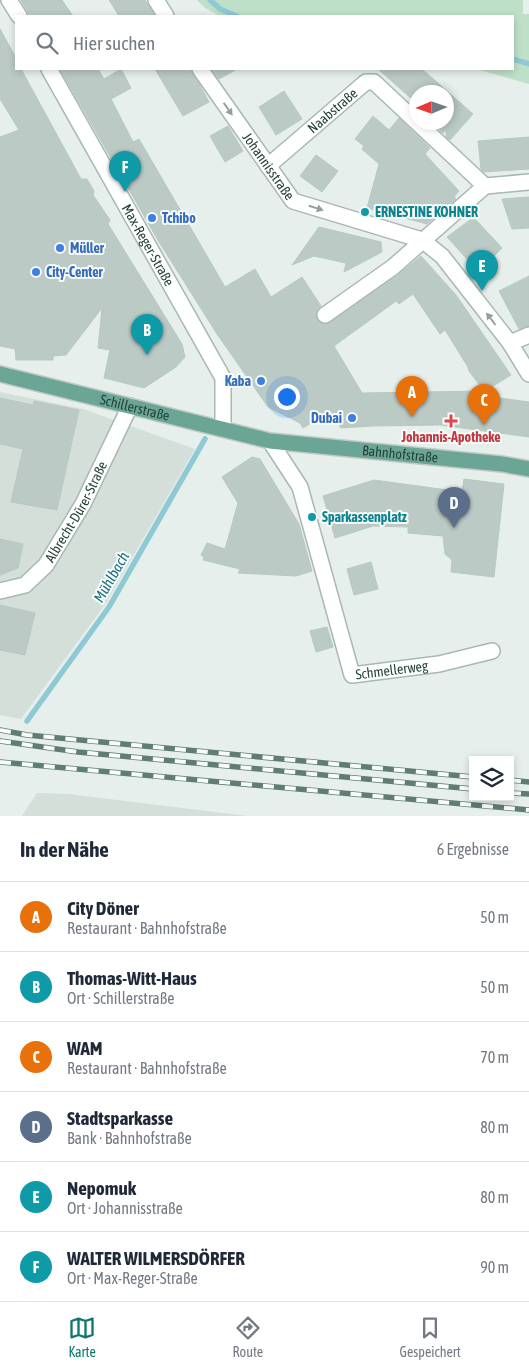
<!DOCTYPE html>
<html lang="de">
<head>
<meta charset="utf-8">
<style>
	:root { --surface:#fff; --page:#f6f6f7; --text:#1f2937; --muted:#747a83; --line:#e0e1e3; --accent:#0f766e }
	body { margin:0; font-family:"Asap Condensed",sans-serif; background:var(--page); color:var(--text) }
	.controls { position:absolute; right:15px; bottom:15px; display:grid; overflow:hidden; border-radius:0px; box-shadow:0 2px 8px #0003 }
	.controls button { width:45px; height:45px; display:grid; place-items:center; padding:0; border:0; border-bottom:1px solid var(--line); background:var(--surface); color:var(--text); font:25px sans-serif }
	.compass { position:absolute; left:409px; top:85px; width:45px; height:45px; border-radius:50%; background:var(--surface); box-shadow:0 2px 8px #0003; rotate:268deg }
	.you { position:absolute; left:286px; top:396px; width:18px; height:18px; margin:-12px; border:4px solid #fff; border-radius:50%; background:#1a73e8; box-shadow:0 0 0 8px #1a73e833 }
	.badge { display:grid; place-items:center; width:32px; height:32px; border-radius:50%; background:var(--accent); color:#fff; font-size:16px; font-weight:700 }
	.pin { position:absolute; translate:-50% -41px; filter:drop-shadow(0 1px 2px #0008) }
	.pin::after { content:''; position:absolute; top:26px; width:18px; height:15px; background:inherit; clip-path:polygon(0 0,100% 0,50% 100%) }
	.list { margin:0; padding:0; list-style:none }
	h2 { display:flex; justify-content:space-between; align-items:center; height:65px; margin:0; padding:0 20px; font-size:21px }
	h2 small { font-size:16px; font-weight:400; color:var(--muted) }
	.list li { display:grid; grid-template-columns:32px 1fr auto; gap:15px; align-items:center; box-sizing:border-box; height:70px; padding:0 20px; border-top:1px solid var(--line) }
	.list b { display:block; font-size:19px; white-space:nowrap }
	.list p { margin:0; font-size:16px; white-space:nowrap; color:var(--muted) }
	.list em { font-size:16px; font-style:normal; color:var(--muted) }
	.icon { flex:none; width:28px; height:28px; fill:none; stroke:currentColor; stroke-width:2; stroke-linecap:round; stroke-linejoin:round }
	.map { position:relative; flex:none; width:529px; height:816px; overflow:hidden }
	.search { position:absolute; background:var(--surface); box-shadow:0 2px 8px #0003; left:15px; right:15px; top:15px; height:55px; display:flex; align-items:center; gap:12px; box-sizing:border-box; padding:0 18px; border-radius:0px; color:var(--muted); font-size:19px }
	.sheet { height:485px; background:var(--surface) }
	nav { display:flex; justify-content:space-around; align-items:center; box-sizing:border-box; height:70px; border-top:1px solid var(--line); background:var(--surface); font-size:14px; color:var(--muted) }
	nav a { display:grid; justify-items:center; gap:2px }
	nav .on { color:var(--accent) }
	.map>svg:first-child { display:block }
</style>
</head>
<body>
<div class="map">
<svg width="529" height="816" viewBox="0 0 529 816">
	<rect width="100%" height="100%" fill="#e6efeb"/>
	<path fill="#d4dfda" d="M0,392l83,17 112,40 -89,154 -85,116 -21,-4z
		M37,793l31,1 180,22h-226z"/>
	<path fill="#bfe0c8" d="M197,0h326v14h6v70l-53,-15h37v-53h-293l-15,-8z"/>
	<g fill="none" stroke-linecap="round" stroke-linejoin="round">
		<path stroke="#8ec9d4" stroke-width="5.5" d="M210,0l10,9 17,7
			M513,59l16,5
			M27,721l82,-114 96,-168"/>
	</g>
	<path fill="#bbcac4" stroke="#b8c9c2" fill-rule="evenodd" d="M21,0h41l11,16h-43z
		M109,0h36l10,16h-36z
		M0,29l16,29v11h5l60,110h6l7,12 -1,4 17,25 -2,4 74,120 3,13 -9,10 -32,21 -40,-10 6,-28 -12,-2 4,-40 -36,47 -13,1v4h-37l-1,-11 -15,-3v-209l19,-7 -19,-31z
		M60,69h38l6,10 17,-10 10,19 -20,11 22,43 6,-3 86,148 30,-18 16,28 31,-20 19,29 -5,6 1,8 9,4 72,-49 23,-19 35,39 55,80 -33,20 51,7v35l-89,-12 -68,1 -31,2 -10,-17 -28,17 -3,-5 -32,-16 -51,-73 -58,-92zM413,294l27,40 5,-4 23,37 1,4 15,20 -122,2 -28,-47 62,-45 3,3z
		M155,69h36l18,33 -26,14z
		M211,69h26l-18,10z
		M378,69h44l51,45 -23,26 -4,-3v-8l-3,4 -12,-11h15v-30h-30v17l-5,-6 2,-3z
		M284,91l18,28 -26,16 -17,-28z
		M373,116l16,14 10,-12 31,30 -5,6 34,37 -5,6 2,2 -29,25 -60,-16 12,-44 -17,-15 2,-3 -9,-7z
		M228,126l15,25 -18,11 -15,-26z
		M529,137v32l-45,3 -3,-3 -3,-28z
		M316,155l22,16 -16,21 -22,-16z
		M529,197v31l-17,1 -10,-30z
		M470,220h6l26,28 -13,13 -2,11 -10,-2 -30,-33z
		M319,227l62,15 1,10 -38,20 2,-9 -32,-7 -22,9z
		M529,276v50l-10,3 -20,-38z
		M0,398l33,7 1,-4 45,9 -22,100 -46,-8 12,-53 -23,-5z
		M252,457l8,2 39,65 13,47 -16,5 -58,-3 2,-4 -37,-9 1,-3 -3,-2 6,-12 18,6 13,-46 -16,-26z
		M464,479l40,5 -10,93 -43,-5 1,-12 -7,-6 -2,-18 -35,-3v-6l-35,-1 -38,12 -12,-42 51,-16 88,12z
		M0,539l23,5 -5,24 -18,7z
		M371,562l7,27 -24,6 -7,-26z
		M0,605l35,8 -10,42 -25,-5z
		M327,627l6,20 -17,5 -6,-21z"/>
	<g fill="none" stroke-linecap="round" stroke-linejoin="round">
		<defs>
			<g id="minor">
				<path d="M9,0l10,16"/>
				<path d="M156,0l10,16"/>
				<path id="s1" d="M49,69l174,309v51"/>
				<path id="s2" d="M200,69l93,132 129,39 20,16 68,87 19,31"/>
				<path id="s3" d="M268,166l92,-79 6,-5h8l111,104 44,-4"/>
				<path d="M325,315l68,-48 92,-81"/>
				<path d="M510,343l19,-8"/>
				<path id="s4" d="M270,441l30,46 52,188 87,-11 53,-13"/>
				<path id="s5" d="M0,591l25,-6 21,-20 37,-61 47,-98"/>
			</g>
			<g id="major">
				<path id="s6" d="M0,374l270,67 232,23 27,5"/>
			</g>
		</defs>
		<use href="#minor" stroke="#a8b8b2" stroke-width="18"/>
		<use href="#major" stroke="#c2cac8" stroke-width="18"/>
		<use href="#minor" stroke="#fff" stroke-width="15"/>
		<use href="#major" stroke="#6aa596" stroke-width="15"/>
		<defs>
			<path id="rail" d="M0,730l27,5 446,42
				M0,741l78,11 395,37
				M0,762l529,48
				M510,780l19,2
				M510,793l19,1"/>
		</defs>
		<use href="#rail" stroke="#5f7d75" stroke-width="5.5"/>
		<use href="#rail" stroke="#f7fbf9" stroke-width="4" stroke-dasharray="11" stroke-linecap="butt"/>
	</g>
	<defs><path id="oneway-solid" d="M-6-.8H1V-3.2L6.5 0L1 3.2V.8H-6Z" transform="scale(1.25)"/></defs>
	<g fill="#92a09c">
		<use href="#oneway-solid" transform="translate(228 109) rotate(55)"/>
		<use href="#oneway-solid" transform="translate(316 208) rotate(17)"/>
		<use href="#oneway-solid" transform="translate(491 319) rotate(-127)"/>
	</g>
	<g fill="#0f9aa8" stroke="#f7fbf9" stroke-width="2">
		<circle cx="365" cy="212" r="5"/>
		<circle cx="312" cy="517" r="5"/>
	</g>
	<g fill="#3f7fe0" stroke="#f7fbf9" stroke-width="2">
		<circle cx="152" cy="218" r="5"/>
		<circle cx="60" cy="248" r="5"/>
		<circle cx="36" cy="272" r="5"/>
		<circle cx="261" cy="381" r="5"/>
		<circle cx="352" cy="418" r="5"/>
	</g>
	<path fill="#e0444e" stroke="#f7fbf9" stroke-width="2" d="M448.5 413.5h5v5h5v5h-5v5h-5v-5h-5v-5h5z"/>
	<g text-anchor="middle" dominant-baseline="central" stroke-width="4" stroke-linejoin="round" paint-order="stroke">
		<g font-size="14" fill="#24423a" stroke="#f7fbf9">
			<text stroke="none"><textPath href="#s3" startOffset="85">Naabstraße</textPath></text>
			<text stroke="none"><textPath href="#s2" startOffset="119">Johannisstraße</textPath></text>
			<text stroke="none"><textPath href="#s1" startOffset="202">Max-Reger-Straße</textPath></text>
			<text stroke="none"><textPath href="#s6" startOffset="139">Schillerstraße</textPath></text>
			<text stroke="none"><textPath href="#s6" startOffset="409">Bahnhofstraße</textPath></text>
			<text stroke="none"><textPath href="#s5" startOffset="116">Albrecht-Dürer-Straße</textPath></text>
			<text stroke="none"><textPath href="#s4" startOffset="290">Schmellerweg</textPath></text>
		</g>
		<g font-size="14" font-weight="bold" fill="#0d838f" stroke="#f7fbf9" text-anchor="start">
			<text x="375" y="212">ERNESTINE KOHNER</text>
			<text x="322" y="517">Sparkassenplatz</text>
		</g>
		<g font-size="14" font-weight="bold" fill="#366cbe" stroke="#f7fbf9" text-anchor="start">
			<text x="162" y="218">Tchibo</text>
			<text x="70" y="248">Müller</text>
			<text x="46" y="272">City-Center</text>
			<text x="251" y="381" text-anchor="end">Kaba</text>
			<text x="342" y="418" text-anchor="end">Dubai</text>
		</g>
		<g font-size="14" font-weight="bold" fill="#be3a42" stroke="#f7fbf9">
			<text x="451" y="437">Johannis-Apotheke</text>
		</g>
		<g font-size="15" font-style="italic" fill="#1c6f80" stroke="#f7fbf9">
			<text transform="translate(111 577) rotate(-60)">Mühlbach</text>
		</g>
	</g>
</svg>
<div class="controls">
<button><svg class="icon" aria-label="layers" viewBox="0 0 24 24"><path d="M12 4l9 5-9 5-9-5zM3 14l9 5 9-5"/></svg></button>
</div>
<svg class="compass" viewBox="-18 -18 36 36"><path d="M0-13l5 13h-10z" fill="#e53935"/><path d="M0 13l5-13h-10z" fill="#747a83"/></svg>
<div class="you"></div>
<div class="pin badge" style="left:412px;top:417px;background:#e8710a">A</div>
<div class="pin badge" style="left:147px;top:355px;background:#0f9aa8">B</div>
<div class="pin badge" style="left:484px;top:425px;background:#e8710a">C</div>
<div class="pin badge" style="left:454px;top:528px;background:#5c6f8a">D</div>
<div class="pin badge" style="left:482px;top:291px;background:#0f9aa8">E</div>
<div class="pin badge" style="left:125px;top:192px;background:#0f9aa8">F</div>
<div class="search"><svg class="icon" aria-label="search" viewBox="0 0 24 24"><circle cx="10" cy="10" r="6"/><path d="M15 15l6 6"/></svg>Hier suchen</div>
</div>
<section class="sheet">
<h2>In der Nähe<small>6 Ergebnisse</small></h2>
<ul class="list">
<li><span class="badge" style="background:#e8710a">A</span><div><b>City Döner</b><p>Restaurant · Bahnhofstraße</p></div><em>50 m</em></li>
<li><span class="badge" style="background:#0f9aa8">B</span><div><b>Thomas-Witt-Haus</b><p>Ort · Schillerstraße</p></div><em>50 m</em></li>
<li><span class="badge" style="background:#e8710a">C</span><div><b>WAM</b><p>Restaurant · Bahnhofstraße</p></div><em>70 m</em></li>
<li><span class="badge" style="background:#5c6f8a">D</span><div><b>Stadtsparkasse</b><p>Bank · Bahnhofstraße</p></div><em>80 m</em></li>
<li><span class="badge" style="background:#0f9aa8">E</span><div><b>Nepomuk</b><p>Ort · Johannisstraße</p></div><em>80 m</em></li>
<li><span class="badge" style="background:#0f9aa8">F</span><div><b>WALTER WILMERSDÖRFER</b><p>Ort · Max-Reger-Straße</p></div><em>90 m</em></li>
</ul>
</section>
<nav>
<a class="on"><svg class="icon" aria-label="map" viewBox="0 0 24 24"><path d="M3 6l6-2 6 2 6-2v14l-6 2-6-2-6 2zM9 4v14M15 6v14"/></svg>Karte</a>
<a><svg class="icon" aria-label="directions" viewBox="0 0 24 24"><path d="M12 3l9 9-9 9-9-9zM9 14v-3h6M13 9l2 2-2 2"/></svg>Route</a>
<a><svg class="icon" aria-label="saved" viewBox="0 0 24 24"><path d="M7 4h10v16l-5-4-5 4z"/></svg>Gespeichert</a>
</nav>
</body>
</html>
